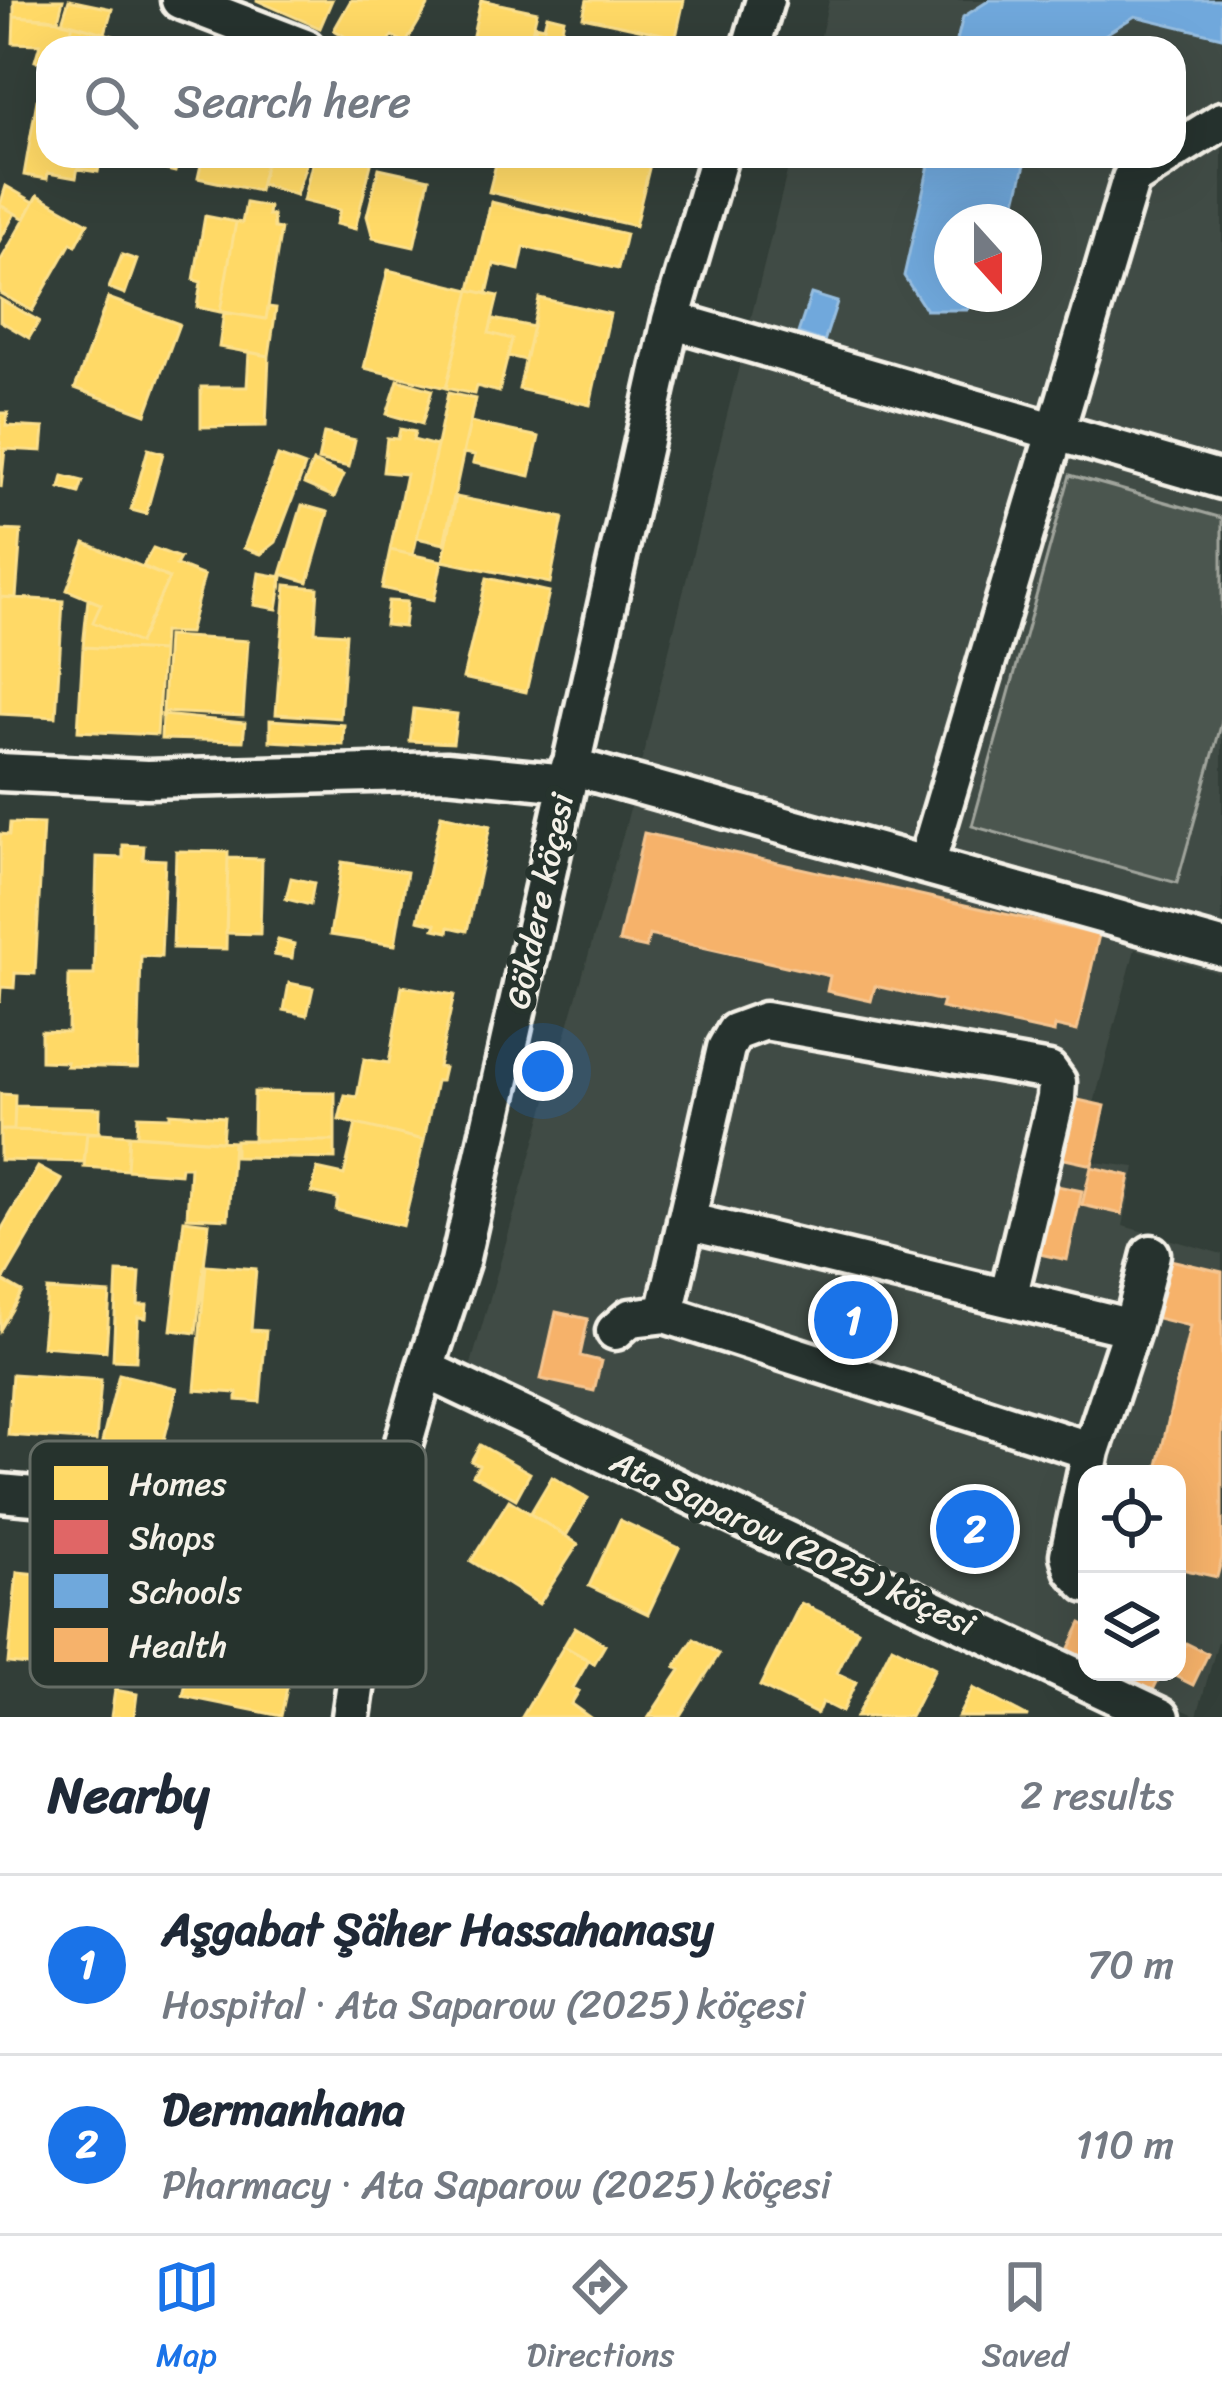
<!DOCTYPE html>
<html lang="en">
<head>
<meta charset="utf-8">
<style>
	:root { --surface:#fff; --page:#f6f6f7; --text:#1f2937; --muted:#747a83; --line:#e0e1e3; --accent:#1a73e8 }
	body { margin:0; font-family:Sriracha,sans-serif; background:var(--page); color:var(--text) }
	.controls { position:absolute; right:36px; bottom:36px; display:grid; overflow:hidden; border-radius:24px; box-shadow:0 12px 48px #0002 }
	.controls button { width:108px; height:108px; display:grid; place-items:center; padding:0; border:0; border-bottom:3px solid var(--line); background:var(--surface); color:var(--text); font:60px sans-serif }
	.compass { position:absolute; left:934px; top:204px; width:108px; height:108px; border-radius:50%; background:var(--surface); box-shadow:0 12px 48px #0002; rotate:159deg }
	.you { position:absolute; left:543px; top:1071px; width:42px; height:42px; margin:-30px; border:9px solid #fff; border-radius:50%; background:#1a73e8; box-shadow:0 0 0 18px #1a73e833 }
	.badge { display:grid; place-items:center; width:78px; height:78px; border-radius:50%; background:var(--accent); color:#fff; font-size:39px; font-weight:700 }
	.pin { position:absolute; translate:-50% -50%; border:6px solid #fff; box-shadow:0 3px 12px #0006 }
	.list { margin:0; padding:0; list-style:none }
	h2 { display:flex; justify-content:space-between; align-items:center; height:156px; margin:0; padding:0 48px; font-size:51px }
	h2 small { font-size:39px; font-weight:400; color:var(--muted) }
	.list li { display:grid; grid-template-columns:78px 1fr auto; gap:36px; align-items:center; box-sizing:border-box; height:180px; padding:0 48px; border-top:3px solid var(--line) }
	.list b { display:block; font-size:45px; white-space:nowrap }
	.list p { margin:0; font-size:39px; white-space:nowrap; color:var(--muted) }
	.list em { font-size:39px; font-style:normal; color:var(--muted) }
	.icon { flex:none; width:66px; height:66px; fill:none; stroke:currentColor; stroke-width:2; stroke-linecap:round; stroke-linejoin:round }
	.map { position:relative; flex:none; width:1222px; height:1717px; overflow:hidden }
	.search { position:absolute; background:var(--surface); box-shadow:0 12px 48px #0002; left:36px; right:36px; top:36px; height:132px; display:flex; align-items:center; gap:30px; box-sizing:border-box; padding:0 42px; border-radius:36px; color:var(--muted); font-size:45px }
	.sheet { height:516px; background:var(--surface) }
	nav { display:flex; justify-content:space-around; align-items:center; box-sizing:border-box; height:168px; border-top:3px solid var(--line); background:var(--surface); font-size:33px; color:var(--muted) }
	nav a { display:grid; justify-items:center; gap:6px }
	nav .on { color:var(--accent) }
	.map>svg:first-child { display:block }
</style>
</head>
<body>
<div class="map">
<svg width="1222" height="1717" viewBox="0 0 1222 1717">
	<rect width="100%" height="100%" fill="#323e38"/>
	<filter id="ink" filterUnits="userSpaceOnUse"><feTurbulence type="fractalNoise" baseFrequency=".00833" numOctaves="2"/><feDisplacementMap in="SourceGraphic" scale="24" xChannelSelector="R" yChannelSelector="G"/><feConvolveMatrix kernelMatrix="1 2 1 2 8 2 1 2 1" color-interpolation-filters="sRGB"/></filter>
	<g filter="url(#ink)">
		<path fill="#404b44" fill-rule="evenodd" d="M829,0h393v974l-87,-25 -56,211 56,7 -12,59 99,28v373l-25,89 -97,-44h77v-198h-90v192l-622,-281 161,-561 165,-668h383v-108h-356zM952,222h72v72h-72z"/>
		<path fill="#4c564f" stroke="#a0a49c" stroke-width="3" d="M1070,475l152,43v204l-45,161 -205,-57z"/>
		<path fill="#ffd966" stroke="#fce08d" stroke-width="3" d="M14,0h49l-5,20 -44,-4z
			M69,0l43,9 -7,24 -43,-11z
			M256,0h76l-12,28z
			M351,0h72l6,4 -23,39 -14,-7 -7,12h-20l-31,-18z
			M481,0l56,12 -9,36h-58z
			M587,0h97l-8,37 -93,-20z
			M547,15l17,4 -4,18 46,11h-76l6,-23 8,2z
			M14,16l34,2 25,6 -7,24h-18v16l-13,-3 5,-17 -27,-1z
			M73,24l44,13 -3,11h-48z
			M37,100l11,1v55h32l-4,22 -28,-5 -1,6 -23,-4z
			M80,156h21l-3,16 -20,-3z
			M110,156h69l-4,16z
			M203,156h64l-8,35 -61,-13z
			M267,156l41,2 -12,37 -35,-11z
			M314,156h59l-18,73 -19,-5 4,-14 -37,-9z
			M498,156h50l34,8 2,-8h68l-17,70 -146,-34z
			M379,168l50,11 -15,68 -41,-9 -6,-22z
			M6,186l28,16 -9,17 -25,-14z
			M38,195l50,28 -12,23 -5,-3 -39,68 -32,-18v-31z
			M491,202l135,32 -8,35 -94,-22 -5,23 -25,-6 -7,30 -17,-4z
			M246,203l23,4 -1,8h5l1,13 7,1 -15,90 -46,-7 16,-90 6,1z
			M0,205l15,8 -15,27z
			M205,216l31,6 -16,90 -23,-5 4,-25 -7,-2z
			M122,255l15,5 -12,34 -16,-6z
			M388,270l82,20 -24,98 -82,-20z
			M470,290l28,6 -9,37 23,6 -13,53 -23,-6 -2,8 -28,-6z
			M108,298l71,26 -33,90 -71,-26z
			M539,298l71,16 -20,91 -71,-16z
			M0,299l39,22 -10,17 -29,-17z
			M268,307l8,1 -7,48 -50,-9 5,-35 42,7z
			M493,319l40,8 -8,33 -17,-4 4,-17 -23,-6z
			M249,352l20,4 -3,70 -65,1v-40h46z
			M398,380l34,10 -10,34 -35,-10z
			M448,393l27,6 -31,145 -27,-6z
			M0,413h8l-2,13 38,2 -2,23 -37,-2 -4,39z
			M470,422l69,15 -9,39 -57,-13 2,-8 -12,-2z
			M400,429l15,3 -2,8 24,6 -24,109 -23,-5 16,-76 -23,-2 4,-34 11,1z
			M324,433l31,7 -6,27 -31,-7z
			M148,449l15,4 -17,61 -15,-4z
			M278,456l27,10 -29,76 -15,12 -17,-6z
			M313,462l31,13 -10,22 -30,-13z
			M63,476l20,5 -4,12 -19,-5z
			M456,497l107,21 -13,65 -107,-22z
			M302,505l26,7 -20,70 -27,-8z
			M0,530l21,1 -5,67 -16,-1z
			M85,543l84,35 -30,65 -46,-21 8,-18 -34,-14z
			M153,548l27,10 -4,7 28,11 -15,57 -26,-1 -1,19 -79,-4 5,-48 13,5 -8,18 46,21 30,-65 -26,-12z
			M390,550l52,11 -8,39 -52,-12z
			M259,573l23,4 -5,32 -23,-4z
			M487,578l62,14 -23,100 -63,-14z
			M286,585l32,3 -3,44 31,2 -6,84 -64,-4z
			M0,597l63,4 -7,116 -56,-3z
			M388,601l19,1 -3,25 -19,-2z
			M167,636l81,5 -5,75 -80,-4z
			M83,647l79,4 -5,84 -79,-4z
			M414,709l43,5 -4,29 -43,-2z
			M162,715l83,8 -2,18 -82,-2z
			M270,720l74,5 -1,20 -73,-4z
			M441,815l49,11 -23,105 -18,-4 -1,5 -14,-3 2,-5 -18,-4z
			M10,823l33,1 -8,150 -20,-1 -1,15 -13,-1 -1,16v-169l9,1z
			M123,845l21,1 -1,13 22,1 -4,97 -20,-1 -3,112 -72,-2 1,-4 -26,-1v-30l27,1 1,-57h25l3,-118 26,1z
			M176,851l52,1 -2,97 -53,-1z
			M228,858l34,1 -2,75 -34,-1z
			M342,862l65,10 -12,73 -65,-10z
			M291,878l23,5 -4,22 -24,-6z
			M278,940l16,4 -2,14 -18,-3z
			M289,983l24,5 -6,27 -23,-5z
			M402,986l52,9 -16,72 6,1 -3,13h-5l-12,59 -85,-20 6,-25 12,2 7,-38 25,4z
			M254,1092l81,1v48h-82z
			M0,1094l15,1 -1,35h-14z
			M15,1106l85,2 -1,25 -85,-3z
			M170,1113l54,4 -2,24 -85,-6 1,-19 32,1z
			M356,1124l68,16 -21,86 -67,-16 2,-12 -26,-6 5,-23 27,6z
			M0,1130l87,2 -3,30 -84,-2z
			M87,1132l42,3 -2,35 -43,-3z
			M129,1135l104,7 -5,77 -41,-2 3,-50h-9l-1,7 -53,-4z
			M235,1140l100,1v18l-100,-2z
			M38,1167l24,13 -62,106v-54z
			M184,1220l25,3 -13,110 -25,-3z
			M206,1265l50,4 -5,61 15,1 -6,71 -23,-2v-7l-42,-3z
			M117,1272l23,1 -2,32h9l-1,13 -8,-1 -2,44 -23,-1z
			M3,1281l19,11 -22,38v-44z
			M47,1290l63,4 -4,57 -64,-5z
			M12,1374l89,6 -5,61 -88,-6z
			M119,1374l58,14 -17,69 -58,-15z
			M480,1445l50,28 -14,26 -43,-24 6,-10 -8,-4z
			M552,1477l36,21 -22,38 -36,-22z
			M509,1500l69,44 -39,60 -68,-43z
			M620,1520l59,28 -31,66 -59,-28z
			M61,1539l18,2 -13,128 -58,-6 9,-91 40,4z
			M221,1601l81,17 -21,98 -98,-20 10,-46 17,3z
			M801,1603l57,27 -21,43 19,9 -14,30 -20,-10 -5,12 -57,-28z
			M575,1627l30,18 -11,19 -30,-18z
			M694,1639l25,15 -40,63h-30l31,-47 -5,-3z
			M564,1646l25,14 -16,28 6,3 -8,13 18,13h-67z
			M892,1646l43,22 -25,49h-54z
			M973,1688l55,29h-70z
			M115,1690l22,4 -3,23h-23z"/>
		<path fill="#e06666" stroke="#e6908d" stroke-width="3" d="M962,1501l43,22 -17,33 -44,-21z"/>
		<path fill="#6fa8dc" stroke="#97bee0" stroke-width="3" d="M990,0h232v37l-87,-21 -52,32h-128l8,-31z
			M931,156h96l-16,66h-59v72h31l-16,16h-41l-22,-34z
			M811,294l26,8 -13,40 -26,-9z"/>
		<path fill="#f6b26b" stroke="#f5c590" stroke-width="3" d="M644,833l455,102 -22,96 -22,-5 -1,7 -113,-25 2,-7 -68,-15 -4,15 -44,-10 3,-15 -181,-41 -3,13 -27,-6z
			M1069,1098l36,8 -13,59 -36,-8z
			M1091,1167l39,9 -8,38 -40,-9z
			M1042,1183l40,8 -15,69 -41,-9z
			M1166,1259l56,13v286l-5,19 -40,-9v-94h-21l34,-148 -37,-9z
			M556,1312l32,7 -8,37 21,5 -7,30 -53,-12z
			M1081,1623l6,3v36l-20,-10z
			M1186,1643l22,11 -15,31 -22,-11 6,-2v-10z
			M1109,1672h53l-10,20z"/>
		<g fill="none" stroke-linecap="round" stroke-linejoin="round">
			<defs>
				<path id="minor" d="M180,0l125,48
					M751,48l14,-48
					M1174,151l48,-30
					M671,320l551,160
					M570,766l652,182
					M0,772l147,7 299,-8 120,12
					M926,865l205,-686 36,-23
					M686,1221l322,77
					M665,1314l61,-266 9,-16 30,-11 284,50 8,11 -1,16 -48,200 124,30
					M615,1331l15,-13 35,-4 426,137
					M425,1369l736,348
					M0,1493l334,30 43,13
					M1087,1584l-14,-15 -4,-14 22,-104 41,-123 19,-74
					M351,1717l26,-181 48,-167 35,-107 211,-942 48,-164"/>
			</defs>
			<use href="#minor" stroke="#f4f1e8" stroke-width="45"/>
			<use href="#minor" stroke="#26332d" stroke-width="36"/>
		</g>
	</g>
	<g text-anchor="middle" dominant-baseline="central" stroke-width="12" stroke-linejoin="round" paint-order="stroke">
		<g font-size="33" fill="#f4f1e8" stroke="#26332d">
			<text transform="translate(540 901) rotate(-78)">Gökdere köçesi</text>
			<text transform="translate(793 1543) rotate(25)">Ata Saparow (2025) köçesi</text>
		</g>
	</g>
	<rect x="30" y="1441" width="396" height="246" rx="18" fill="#26332d" stroke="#646c65" stroke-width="3"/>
	<rect x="54" y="1466" width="54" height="34" fill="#ffd966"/>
	<rect x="54" y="1520" width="54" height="34" fill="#e06666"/>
	<rect x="54" y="1574" width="54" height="34" fill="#6fa8dc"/>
	<rect x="54" y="1628" width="54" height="34" fill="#f6b26b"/>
	<g font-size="33" fill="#f4f1e8">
		<text x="129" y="1495">Homes</text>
		<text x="129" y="1549">Shops</text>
		<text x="129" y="1603">Schools</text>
		<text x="129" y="1657">Health</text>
	</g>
</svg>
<div class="controls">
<button><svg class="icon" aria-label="locate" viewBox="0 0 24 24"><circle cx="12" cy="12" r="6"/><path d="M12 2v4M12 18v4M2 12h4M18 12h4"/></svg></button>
<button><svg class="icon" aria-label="layers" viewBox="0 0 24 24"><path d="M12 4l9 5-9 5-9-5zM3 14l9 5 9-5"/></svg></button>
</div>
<svg class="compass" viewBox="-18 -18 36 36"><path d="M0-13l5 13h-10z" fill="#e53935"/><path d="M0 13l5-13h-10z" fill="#747a83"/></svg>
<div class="you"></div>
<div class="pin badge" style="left:853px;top:1320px">1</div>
<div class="pin badge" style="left:975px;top:1529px">2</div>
<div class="search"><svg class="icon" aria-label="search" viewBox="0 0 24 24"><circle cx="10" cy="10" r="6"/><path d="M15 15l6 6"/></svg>Search here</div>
</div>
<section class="sheet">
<h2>Nearby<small>2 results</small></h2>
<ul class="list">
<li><span class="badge">1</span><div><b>Aşgabat Şäher Hassahanasy</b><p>Hospital · Ata Saparow (2025) köçesi</p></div><em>70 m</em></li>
<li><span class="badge">2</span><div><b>Dermanhana</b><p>Pharmacy · Ata Saparow (2025) köçesi</p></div><em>110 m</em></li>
</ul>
</section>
<nav>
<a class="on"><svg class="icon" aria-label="map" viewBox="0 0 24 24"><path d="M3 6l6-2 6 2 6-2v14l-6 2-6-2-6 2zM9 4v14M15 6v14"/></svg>Map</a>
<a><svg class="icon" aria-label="directions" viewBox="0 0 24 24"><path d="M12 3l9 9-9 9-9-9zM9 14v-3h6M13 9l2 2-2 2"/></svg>Directions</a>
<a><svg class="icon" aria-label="saved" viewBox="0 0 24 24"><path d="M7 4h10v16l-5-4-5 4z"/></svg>Saved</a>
</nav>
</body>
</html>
